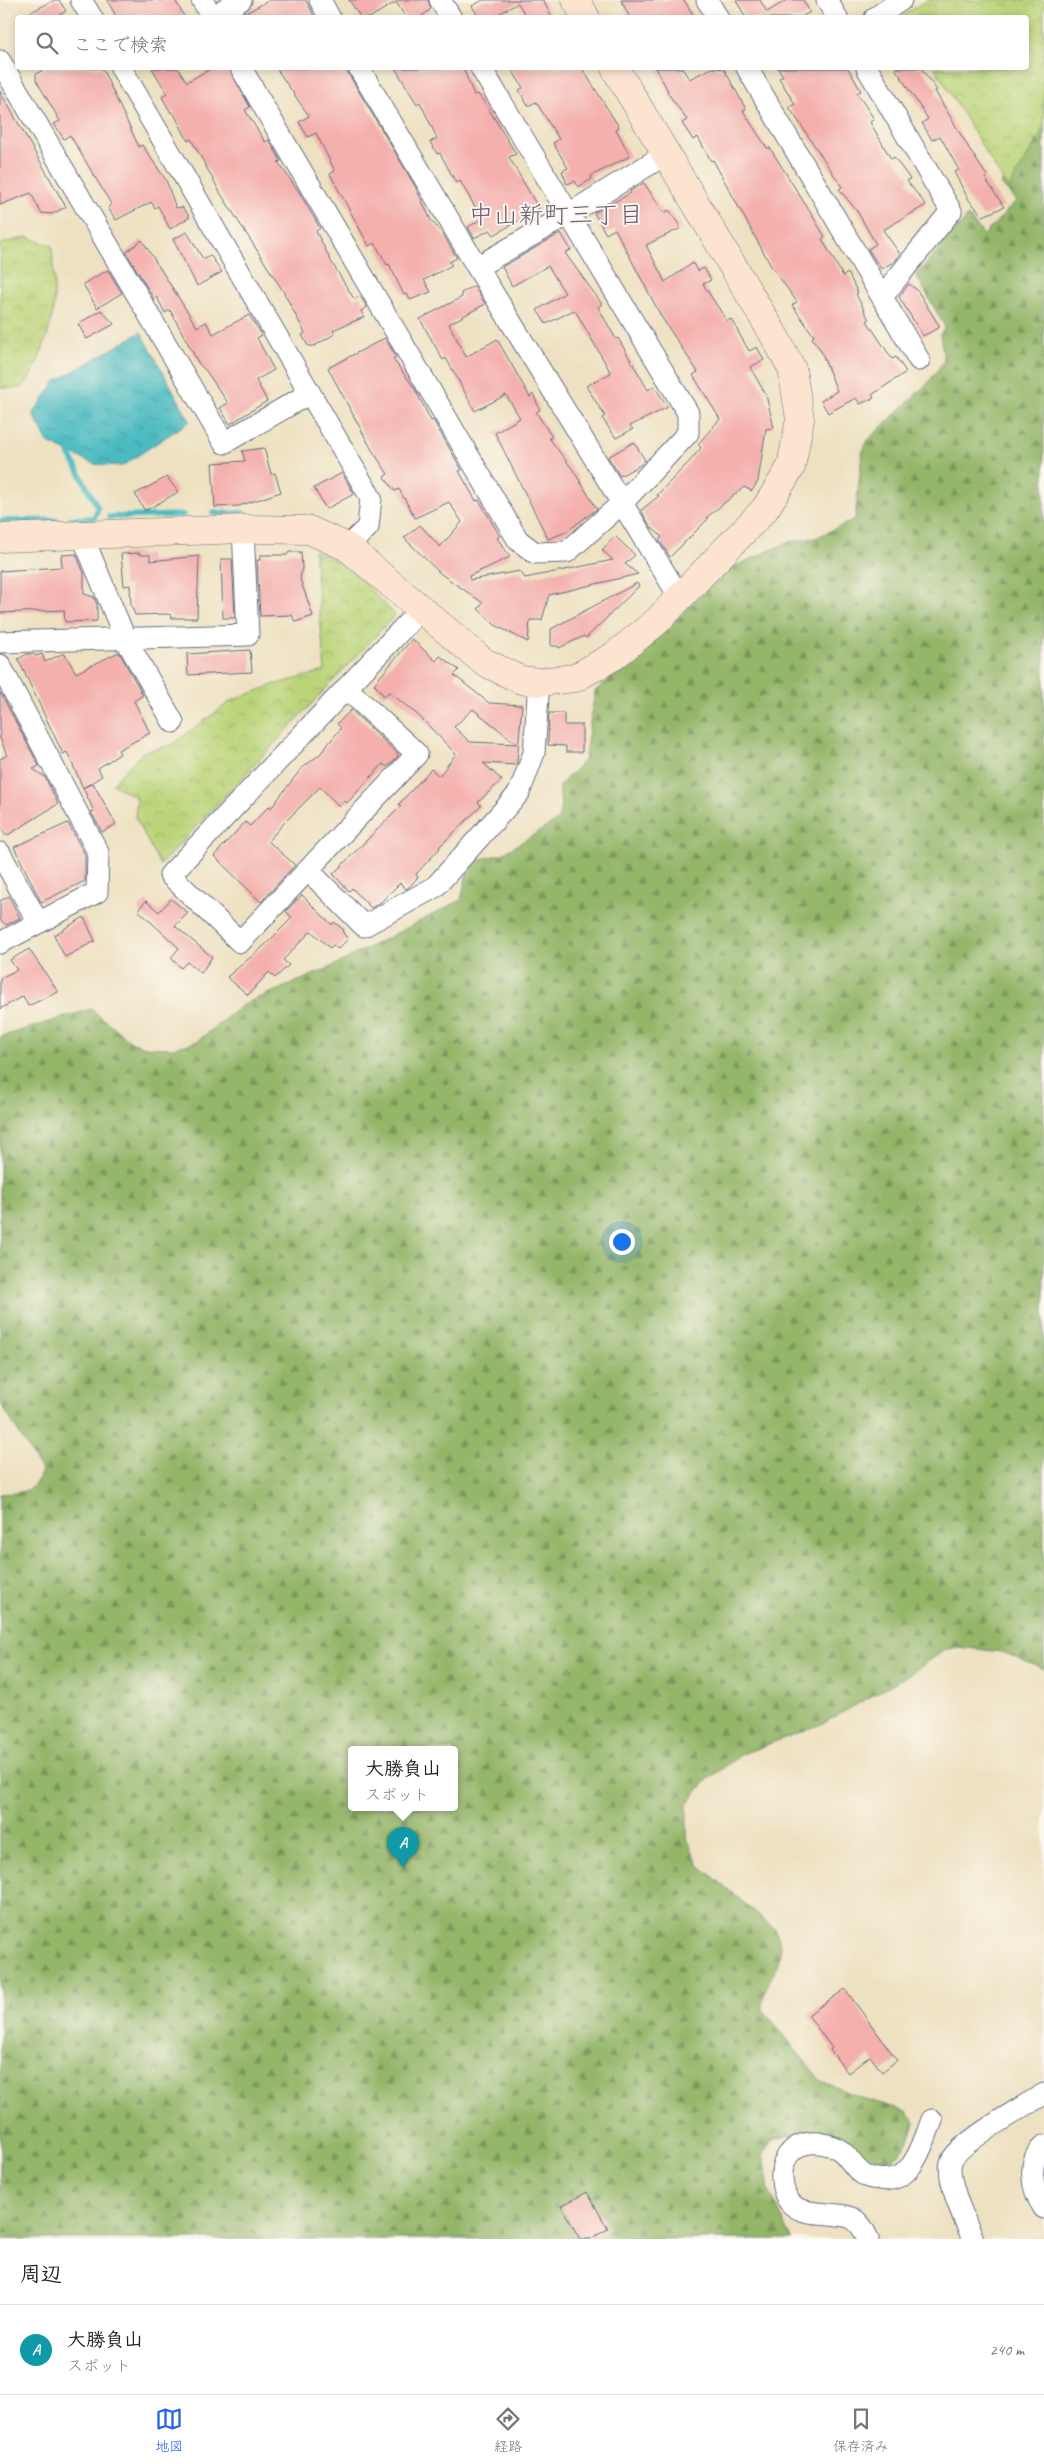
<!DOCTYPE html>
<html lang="ja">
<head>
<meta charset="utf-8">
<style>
	:root { --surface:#fff; --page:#f6f6f6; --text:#222; --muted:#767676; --line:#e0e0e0; --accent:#2563eb }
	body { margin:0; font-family:Caveat,"Klee One",sans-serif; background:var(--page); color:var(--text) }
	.you { position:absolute; left:621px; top:1241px; width:18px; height:18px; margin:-12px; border:4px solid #fff; border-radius:50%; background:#1a73e8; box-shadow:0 0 0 8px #1a73e833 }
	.badge { display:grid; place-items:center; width:32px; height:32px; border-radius:50%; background:var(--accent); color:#fff; font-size:16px; font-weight:700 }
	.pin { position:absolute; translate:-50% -41px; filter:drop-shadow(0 1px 2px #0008) }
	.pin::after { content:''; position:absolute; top:26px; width:18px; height:15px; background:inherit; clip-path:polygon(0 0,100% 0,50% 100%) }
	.popup { position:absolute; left:348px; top:1746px; width:110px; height:65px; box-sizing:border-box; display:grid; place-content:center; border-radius:5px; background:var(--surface); filter:drop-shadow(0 1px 4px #0005); font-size:16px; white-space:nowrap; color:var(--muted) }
	.popup b { font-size:19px; color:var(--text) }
	.popup::after { content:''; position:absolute; left:50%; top:100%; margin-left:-10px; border:10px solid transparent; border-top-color:var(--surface) }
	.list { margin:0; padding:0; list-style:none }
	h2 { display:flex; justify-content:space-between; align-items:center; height:65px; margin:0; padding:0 20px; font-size:21px }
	h2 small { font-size:16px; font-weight:400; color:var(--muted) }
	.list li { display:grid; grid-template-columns:32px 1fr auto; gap:15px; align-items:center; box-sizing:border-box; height:90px; padding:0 20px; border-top:1px solid var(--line) }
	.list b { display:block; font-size:19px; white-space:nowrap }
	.list p { margin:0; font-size:16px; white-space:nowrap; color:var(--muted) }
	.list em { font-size:16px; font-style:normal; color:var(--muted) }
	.icon { flex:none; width:28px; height:28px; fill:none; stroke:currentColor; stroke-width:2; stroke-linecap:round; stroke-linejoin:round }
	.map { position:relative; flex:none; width:1044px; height:2239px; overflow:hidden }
	.search { position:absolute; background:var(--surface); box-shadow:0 2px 8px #0003; left:15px; right:15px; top:15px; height:55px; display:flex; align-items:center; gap:12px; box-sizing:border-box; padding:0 18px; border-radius:5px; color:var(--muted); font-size:19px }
	.sheet { height:155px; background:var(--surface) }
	nav { display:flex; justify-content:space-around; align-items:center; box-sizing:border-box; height:70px; border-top:1px solid var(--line); background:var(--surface); font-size:14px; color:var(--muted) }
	nav a { display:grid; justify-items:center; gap:2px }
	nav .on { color:var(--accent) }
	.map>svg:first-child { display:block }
</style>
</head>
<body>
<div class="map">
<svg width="1044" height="2239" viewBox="0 0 1044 2239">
	<defs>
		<pattern id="forest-firs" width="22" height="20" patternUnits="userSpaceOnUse" patternTransform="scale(1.25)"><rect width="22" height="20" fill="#94b669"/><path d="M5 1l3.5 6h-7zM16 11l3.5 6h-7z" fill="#78945a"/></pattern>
		<pattern id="park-crowns" width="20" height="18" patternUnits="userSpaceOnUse" patternTransform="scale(1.25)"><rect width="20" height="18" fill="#bbd479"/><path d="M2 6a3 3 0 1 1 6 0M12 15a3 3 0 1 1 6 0" fill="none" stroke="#a0b66b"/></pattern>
		<pattern id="water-ripples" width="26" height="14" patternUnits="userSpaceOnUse" patternTransform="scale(1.25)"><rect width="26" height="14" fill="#4bbbc1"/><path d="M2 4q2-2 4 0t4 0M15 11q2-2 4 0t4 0" fill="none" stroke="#3e98a0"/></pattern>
	</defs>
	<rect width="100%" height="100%" fill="#fbf7ec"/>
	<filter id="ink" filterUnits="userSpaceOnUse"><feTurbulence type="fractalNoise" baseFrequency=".02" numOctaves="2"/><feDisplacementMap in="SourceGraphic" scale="10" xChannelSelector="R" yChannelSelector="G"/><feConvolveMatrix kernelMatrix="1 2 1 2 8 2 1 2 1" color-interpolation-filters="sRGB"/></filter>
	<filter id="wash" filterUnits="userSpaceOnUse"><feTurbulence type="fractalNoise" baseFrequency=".0096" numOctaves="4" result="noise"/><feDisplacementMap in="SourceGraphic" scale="20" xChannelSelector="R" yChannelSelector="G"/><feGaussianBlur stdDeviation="1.12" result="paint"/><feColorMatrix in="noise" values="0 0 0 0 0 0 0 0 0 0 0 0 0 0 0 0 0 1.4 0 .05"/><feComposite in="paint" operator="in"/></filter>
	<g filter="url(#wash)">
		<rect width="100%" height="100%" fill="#eee1c1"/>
		<path fill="url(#forest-firs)" stroke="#587264" fill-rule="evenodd" d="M1044,87v1582l-42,-17 -44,-5 -13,3 -38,26 -83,47 -84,32 -35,27 -18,22v34l11,26 77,65c16,37 -11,44 -13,79l59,73 44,18 41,12 9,11c-6,27 -20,42 -48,42l-24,-24 -42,-8 -29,8 -8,12 5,39 23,48h-792v-745c22,-2 33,0 42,-23l-42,-69v-365l91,-28 40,33 14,5 29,1 22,-6 48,-38 83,-35 134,-69 6,-27 7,-12 28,-7 56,-34 3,-13 -2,-21 25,-25 11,-70 65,-55 63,-64 65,-30 28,-4 39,-19 7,-66 6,-13 60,-57 16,-22 -4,-27 5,-7 -29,-52 52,-59 16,19 32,-34 -15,-17zM352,1749h102v58h-102z"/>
		<path fill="url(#park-crowns)" stroke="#6b826c" d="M928,0h116v128l-36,61 -73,-121h91v-50l-121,-1 -2,-2z
			M27,237l25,9c1,17 3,36 2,53 0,23 -17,73 -32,89h-22v-144z
			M314,550l35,17 46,48 -235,250 -25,-48 2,-19 -25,-14 31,-32 28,-7 60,-44 42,-16 52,-14z"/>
		<path fill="url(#water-ripples)" stroke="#337590" d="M141,332l49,89 -68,45 -28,-2 -46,-21 -15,-29 22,-32z"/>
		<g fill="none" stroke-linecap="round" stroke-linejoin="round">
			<path stroke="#4bbbc1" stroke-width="5.5" d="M69,453l29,55 -4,10 -24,1
				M213,513h30
				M109,517l74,-2
				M1,521l56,-1"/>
		</g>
		<g id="blocks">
			<path fill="#f4b0ad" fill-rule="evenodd" d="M55,0h4l7,11 -12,7h-35z
				M107,0h68l10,18h-68z
				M270,0h36l9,18h-79z
				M349,0h79l3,9 -12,9h-13l-10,-16 -27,16h-8z
				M483,0h60l9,18h-25l-9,-15 -26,15h-13l-7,-12z
				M621,0h63l11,18h-65z
				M736,0h24l7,12 20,-12h16l7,12 -10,6h-54z
				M47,68h55l37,79 3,-2 24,35 10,28 6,-1 8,10 -20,12 -12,-23 -3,2 -4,-6 -35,18 -8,-12 3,-4 -41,-69 -6,4 -10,-15 6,-3 -24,-41v-6z
				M152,68h26l9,14 25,-14h17l21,39 -5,3 20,32 4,-2 12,21 -3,1 21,30 21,36 -4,3 16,32 22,36 6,-3 7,11 -6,4 3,6 -31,13 2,4 -21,12h-6l-6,-11 3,-2 -22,-42 -62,-97 -30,-55 -3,2 -15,-29 -2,1 -9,-16 5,-4z
				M276,68h69l70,118 16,34 11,13 15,25 -8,4 3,3 -28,15 7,12 -21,8 -3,-6 -3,1 -15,-31 -2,1 -12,-22 -6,3 -39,-72 5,-3 -19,-38 -8,4 -9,-15 10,-6z
				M395,68h68l11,27 4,-1 10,14 28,46 -7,3 30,52 -45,26 -4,-5 -16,8 -6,-11 14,-8 -22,-38 -4,2 -16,-30 -3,1 -7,-12 7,-4 -17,-36 -3,2z
				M511,68h71l37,59 -3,2 14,27 -39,20 1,3 -14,8 -3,-6 -8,3 -5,-13 6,-3 -15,-25 6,-4 -23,-37 -8,4 -9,-16 4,-2z
				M656,68h26l7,11 23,-11 12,1 22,40 -3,2 24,37h3l45,72 10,17 -3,2 21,37 5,-3 10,20 -2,1 13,26 -2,1 25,38 4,-2 10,15 -34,23 2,3 -14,6 -4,-6 -28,15 -7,-12 16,-10 -16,-40 -9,-13 2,-2 -22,-31 5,-3 -26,-36 -58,-106 -2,1 -13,-24 -5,3 -11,-17 5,-3 -20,-28 1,-1z
				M778,68h70l13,23 -4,2 17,26 -4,3 21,37 3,-2 16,22 -3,2 19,24 -43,25 17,24 -5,7 -14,8 -13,-20 8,-5 -19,-33 -18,-22 3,-2 -53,-80 6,-3 -16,-26 4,-2z
				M895,68h26l16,22 -2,1 35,59 17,26 -2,2 19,29 -21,9 -14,-16 -15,-28 5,-2 -19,-34 -8,4 -10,-17 6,-4z
				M0,91l66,116 -14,7 -11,-1 -10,-20 -31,12z
				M644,183l20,30 5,-3 12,18 -35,17 19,37 28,-19 4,8 7,-3 7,12 -8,4 24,37 4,-2 18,32 8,-4 7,13 -14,7 16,28 8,33 -8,1 -8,52 -6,10 -8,-4 -37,30 1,2 -38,38 -11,-17 3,-3 -12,-11 -9,-16 18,-14 -2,-1 33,-34 11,-13 -3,-4 22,-25 -27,-44 5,-3 -36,-54 -47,-89 -9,5 -12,-21 37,-20 -1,-2z
				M187,232l16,27 7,-4 12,17 -25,14 -24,-47z
				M561,233l10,17 -6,3 37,51 -4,3 18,32 2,-1 30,52 6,-4 14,21 -38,19 3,3 -17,9 -14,-20 3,-2 -19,-30 25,-13 -35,-61 -2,-2 -28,14 -9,-14 28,-17 -17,-27 -36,20 -10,-19z
				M142,240l55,87 9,-5 7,12 36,-19 13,20 -5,3 17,32 -18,10 11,21 -37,23 -10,-16 8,-5 -22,-32 -7,-7 -29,-54 -5,3 -8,-16 -3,2 -28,-47z
				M108,270l14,23 -25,15 -14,-24z
				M909,284l8,6 23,37 -17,9 -24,-39z
				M474,286l11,18 -36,20 17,33 31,-18 33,58 3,-3 7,16 -4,2 16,25 -3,1 24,32 24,39 -31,23 -18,7 -53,-106 25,-15 -14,-23 -31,16 -29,-53 -3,2 -23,-41 42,-22 -1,-4z
				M101,310l13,14 -27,15 -9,-15z
				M385,338l11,19 -3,2 22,30 16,32 2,-1 4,7 25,43 -3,1 17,30 3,-1 21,36 -3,2 13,19 -41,19 1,4 50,-9 5,7 88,-18 -11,-10 13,-14 20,19 -10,9 13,10 -89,21 -7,25h-12l-2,22 -33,-17 -17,-16 5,-6 -42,-29 -37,-36 16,-13 20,22 22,-25 -13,-20 -34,16 -16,-29 -4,2 -11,-14 4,-3 -16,-24 -44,-82z
				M634,442l11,18 -5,5 -20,11 -12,-19z
				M264,448l7,26 4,-1 6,19 -42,14 -24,1 -3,-44 33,-2 -3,-10z
				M342,473l12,21 -28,15 -12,-21z
				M167,477l11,15 -33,19 -10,-17z
				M289,552h12l1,16 -2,11 13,37 -18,6 -3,-7 -32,1 -3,-56h3v-5h27z
				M140,553v2h10v6l49,-5 -2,62h-25l-1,-3 -3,-1 -33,1 -4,-10 -1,-20 -6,1 -3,-32z
				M76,554l8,19v21l10,3 3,7v17l-32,1 -1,-12 -64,3v-42l62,-4 -1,-12z
				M221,559h11l3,59h-12z
				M637,583l2,3 -53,52 -2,-2 -25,12 -1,-2h-7v-17z
				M412,639l24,22 4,-5 19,14 -5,5 35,28 33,2 -5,57 -1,3 -33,-2 19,17 -24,22 3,4 -42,41 1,1 -24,26 2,3 -10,11 -2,1 -6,-6 -19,19 -10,6 -19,-20 -3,3 -16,-17 68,-68 -2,-2 32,-35 8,7 17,-22 -37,-38 -30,-24 -5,4 -10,-12zM473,709l44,35 -47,-2 -16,-15z
				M250,650l2,22 -64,3 -1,-21z
				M119,652l24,43 -9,6 16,32 -32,17 2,4 -22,14 4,8 -19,12 -16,-36 -4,2 -45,-95 9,-5h6l3,2 6,-2 3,8 19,-9 12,20z
				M0,692l39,74 -6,3 12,8 13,27 -50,31h-3l-5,-10v-66l7,-4 -7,-17z
				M351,710l46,43 1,3 -11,11 -4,-3 -36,39 -3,-2 -5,5 -19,-19 -35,35 -17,19 27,24 -34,37 -47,-46 31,-34 5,4 19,-20 2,2 30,-39 19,-15 21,-26 -4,-4z
				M549,713h15v12h18v27h-16v-6l-18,-1z
				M93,783l23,41 -14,8 -11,-20 3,-1 -11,-23z
				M68,823l17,32v26l-44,21 -27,-55z
				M302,895l30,30 2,-3 10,8 -1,3 5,6 -10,10 -5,-4 -3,3 -19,-17 -28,29 6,5 -14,13 -6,-6 -21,23 -21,-18 37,-31 28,-28 -6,-7z
				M9,896l11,22 -14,7 -6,-5v-19z
				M171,899l17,14 -13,13 37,31 -11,16 -14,-11 -6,6 -10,-10 8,-10 -41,-38 8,-9 13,11z
				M84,917l11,24 -30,16 -11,-22z
				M29,949l29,43 -30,14 -5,-10 -23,13v-31l17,-8 -7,-10z
				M845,1989l52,71 -15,12 -12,-16 -22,17 -18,-23 2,-2 -24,-33z
				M587,2192l21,37 -18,10h-10l-19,-33z"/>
		</g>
	</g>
	<g filter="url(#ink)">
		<use href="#blocks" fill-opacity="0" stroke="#656d81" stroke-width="1"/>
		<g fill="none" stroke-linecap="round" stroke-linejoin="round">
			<defs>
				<path id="street" d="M81,0l11,18
					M202,0l10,17 29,-17
					M320,0l10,18
					M440,0l11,18
					M707,0l11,18
					M827,0l10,18
					M875,18l26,-18
					M0,61l224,382 86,-50
					M121,68l250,430 -3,29 -21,20
					M241,68l277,472 17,13 32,-1 55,-49 66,-70v-20l-207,-345
					M359,68l118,199 202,329
					M747,68l172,292
					M867,68l84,143 -69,86
					M477,267l92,-53 97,-60
					M82,535l43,103 48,84
					M0,642l248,-7 -5,-106
					M0,665l98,187 -1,40 -97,51
					M346,688l71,66 -177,188 -70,-67 251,-266
					M0,853l38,69
					M308,870l56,56 71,-39 84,-94 15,-40 5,-71
					M1044,2146c-18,15 -12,45 0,62
					M868,2239c-4,-9 -9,-19 -19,-22 -27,-8 -64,6 -67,-38 -1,-11 3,-23 12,-30 6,-5 17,-7 25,-6 32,5 26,19 45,32 3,3 10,3 14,4 35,6 44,-34 54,-59
					M973,2239c-8,-18 -27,-59 -22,-77 5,-18 75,-57 93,-68"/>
				<path id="secondary" d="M576,0l10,18
					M0,538l243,-9 66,1 38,17 137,115 37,18 18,2 36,-4 39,-22 42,-34 109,-113 26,-42 9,-48 -8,-50 -17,-32 -160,-269"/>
			</defs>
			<use href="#street" stroke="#656d81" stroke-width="23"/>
			<use href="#secondary" stroke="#656d81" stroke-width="29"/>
			<use href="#street" stroke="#fff" stroke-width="21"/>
			<use href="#secondary" stroke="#fde4d1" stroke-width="28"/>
		</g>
	</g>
	<g text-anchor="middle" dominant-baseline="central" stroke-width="4" stroke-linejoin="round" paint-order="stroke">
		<g font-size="25" fill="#675c7a" stroke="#fbf7ec">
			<text x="556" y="215">中山新町三丁目</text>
		</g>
	</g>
</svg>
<div class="you"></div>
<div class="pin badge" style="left:403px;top:1868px;background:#0f9aa8">A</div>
<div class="popup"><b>大勝負山</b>スポット</div>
<div class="search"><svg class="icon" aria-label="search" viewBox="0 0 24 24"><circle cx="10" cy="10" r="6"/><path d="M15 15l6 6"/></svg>ここで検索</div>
</div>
<section class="sheet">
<h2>周辺<small></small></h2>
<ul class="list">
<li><span class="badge" style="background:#0f9aa8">A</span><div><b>大勝負山</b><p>スポット</p></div><em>240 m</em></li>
</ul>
</section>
<nav>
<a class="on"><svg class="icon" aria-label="map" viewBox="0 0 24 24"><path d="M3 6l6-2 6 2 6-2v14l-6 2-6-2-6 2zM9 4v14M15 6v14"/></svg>地図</a>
<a><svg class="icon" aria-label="directions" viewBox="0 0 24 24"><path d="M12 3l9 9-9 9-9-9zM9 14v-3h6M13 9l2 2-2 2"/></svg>経路</a>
<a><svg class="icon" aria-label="saved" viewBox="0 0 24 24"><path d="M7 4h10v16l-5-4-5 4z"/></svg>保存済み</a>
</nav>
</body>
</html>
